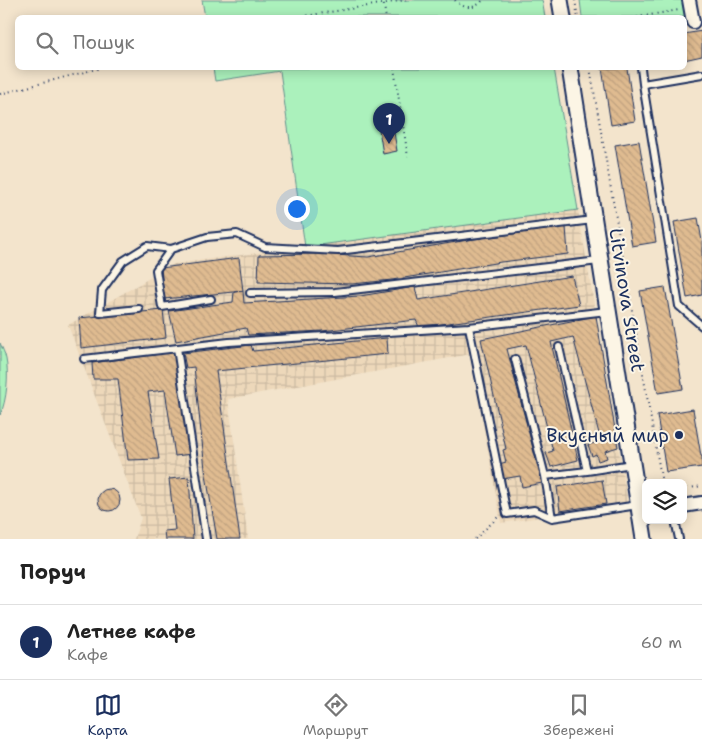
<!DOCTYPE html>
<html lang="uk">
<head>
<meta charset="utf-8">
<style>
	:root { --surface:#fff; --page:#f2f2f2; --text:#222; --muted:#767676; --line:#e0e0e0; --accent:#1b2f5e }
	body { margin:0; font-family:"Shantell Sans",sans-serif; background:var(--page); color:var(--text) }
	.controls { position:absolute; right:15px; bottom:15px; display:grid; overflow:hidden; border-radius:8px; box-shadow:0 2px 12px #0003 }
	.controls button { width:45px; height:45px; display:grid; place-items:center; padding:0; border:0; border-bottom:1px solid var(--line); background:var(--surface); color:var(--text); font:25px sans-serif }
	.you { position:absolute; left:296px; top:208px; width:18px; height:18px; margin:-12px; border:4px solid #fff; border-radius:50%; background:#1a73e8; box-shadow:0 0 0 8px #1a73e833 }
	.badge { display:grid; place-items:center; width:32px; height:32px; border-radius:50%; background:var(--accent); color:#fff; font-size:16px; font-weight:700 }
	.pin { position:absolute; translate:-50% -41px; filter:drop-shadow(0 1px 2px #0008) }
	.pin::after { content:''; position:absolute; top:26px; width:18px; height:15px; background:inherit; clip-path:polygon(0 0,100% 0,50% 100%) }
	.list { margin:0; padding:0; list-style:none }
	h2 { display:flex; justify-content:space-between; align-items:center; height:65px; margin:0; padding:0 20px; font-size:21px }
	h2 small { font-size:16px; font-weight:400; color:var(--muted) }
	.list li { display:grid; grid-template-columns:32px 1fr auto; gap:15px; align-items:center; box-sizing:border-box; height:75px; padding:0 20px; border-top:1px solid var(--line) }
	.list b { display:block; font-size:19px; white-space:nowrap }
	.list p { margin:0; font-size:16px; white-space:nowrap; color:var(--muted) }
	.list em { font-size:16px; font-style:normal; color:var(--muted) }
	.icon { flex:none; width:28px; height:28px; fill:none; stroke:currentColor; stroke-width:2; stroke-linecap:round; stroke-linejoin:round }
	.map { position:relative; flex:none; width:702px; height:539px; overflow:hidden }
	.search { position:absolute; background:var(--surface); box-shadow:0 2px 12px #0003; left:15px; right:15px; top:15px; height:55px; display:flex; align-items:center; gap:12px; box-sizing:border-box; padding:0 18px; border-radius:8px; color:var(--muted); font-size:19px }
	.sheet { height:140px; background:var(--surface) }
	nav { display:flex; justify-content:space-around; align-items:center; box-sizing:border-box; height:70px; border-top:1px solid var(--line); background:var(--surface); font-size:14px; color:var(--muted) }
	nav a { display:grid; justify-items:center; gap:2px }
	nav .on { color:var(--accent) }
	.map>svg:first-child { display:block }
</style>
</head>
<body>
<div class="map">
<svg width="702" height="539" viewBox="0 0 702 539">
	<defs>
		<pattern id="industrial-grid" width="8" height="8" patternUnits="userSpaceOnUse" patternTransform="scale(1.25)"><rect width="8" height="8" fill="#edd8ba"/><path d="M0 4h8M4 0v8" fill="none" stroke="#cbbaa2"/></pattern>
		<pattern id="building-back-hatch" width="6" height="6" patternUnits="userSpaceOnUse" patternTransform="scale(1.25)"><rect width="6" height="6" fill="#dfbb90"/><path d="M-1 5l2 2M0 0l6 6M5-1l2 2" fill="none" stroke="#bfa17f"/></pattern>
	</defs>
	<rect width="100%" height="100%" fill="#f3e4cc"/>
	<filter id="ink" filterUnits="userSpaceOnUse"><feTurbulence type="fractalNoise" baseFrequency=".02" numOctaves="2"/><feDisplacementMap in="SourceGraphic" scale="10" xChannelSelector="R" yChannelSelector="G"/><feConvolveMatrix kernelMatrix="1 2 1 2 8 2 1 2 1" color-interpolation-filters="sRGB"/></filter>
	<g filter="url(#ink)">
		<path fill="url(#industrial-grid)" d="M578,210l50,294 -127,19 -30,-169 -243,45 20,140h-114l7,-21 -73,-193 106,-61z"/>
		<path fill="#abf1bc" stroke="#63908d" d="M202,0h340l3,17h-340z
			M580,0h104l3,17h-105z
			M213,68h341l24,142 -273,37 -25,-176 -65,10z
			M0,343c2,5 5,10 6,16 3,14 1,42 -6,56z"/>
		<path fill="url(#building-back-hatch)" stroke="#1b2f5e" d="M702,31v25l-18,4v-26z
			M602,68h25l8,53 -24,4z
			M392,120l5,31 -14,3 -5,-31z
			M639,141l17,101 -24,4 -17,-101z
			M698,218l4,23v54l-15,3 -13,-76z
			M566,227l2,27 -67,8 -109,18 -40,4 -94,-2 1,-27 59,-1 50,3 106,-18z
			M239,258l4,33 -79,8 -3,-31z
			M572,276l7,29 -160,22 -3,-7 -94,11 -74,4 -2,-7 -70,13 -7,-30 64,-9 1,-10 9,-1 1,12 116,-7 55,-9 3,13z
			M665,287l18,102 -25,4 -18,-102z
			M163,310l3,28 -85,10 -2,-30z
			M596,316l22,131 -13,4 2,7 -9,3 -2,-7 -4,2 -4,-11 13,-4 -28,-104 -22,5 27,118 -27,7 -5,-14 7,-2 -27,-106 -19,4 35,134 -20,4 -2,-11 -18,3 -3,-15 7,-2 -3,-12 3,-1 -25,-110z
			M387,338l1,16 -172,17 24,168h-23l-12,-70 -11,-102 -8,1 -3,-15 68,-8 2,6z
			M175,352l16,102 -16,2 -10,-66 -17,2 11,67 -31,1 -10,-81h-25l-1,-16z
			M693,409l8,47h1v11l-36,5 -9,-57z
			M189,477l4,62h-28l-1,-8 11,-1 -6,-51z
			M602,480l4,24 -46,7 -3,-24z
			M98 500a11 11 0 1 1 22 0a11 11 0 1 1-22 0Z"/>
		<g fill="none" stroke-linecap="round" stroke-linejoin="round">
			<defs>
				<path id="service" d="M641,68l2,16
					M702,74l-59,10 36,222 23,20
					M250,293l85,-1 264,-31
					M211,299l-49,8 -6,-37 15,-21 36,-12 30,-3 28,13 73,4 255,-31
					M139,309l-39,4 2,-23 21,-29 24,-15 24,3
					M469,327l38,187 27,-4 18,8 86,-13
					M559,347l28,124 45,-7
					M177,348l29,191
					M84,359l145,-17 240,-15 138,-16
					M515,359l30,117 42,-5
					M545,476l7,42
					M675,520l4,19"/>
				<path id="minor" d="M689,0l4,22
					M683,506l19,-3"/>
				<path id="tertiary" d="M560,0l3,18
					M570,68l74,471"/>
			</defs>
			<use href="#service" stroke="#1b2f5e" stroke-width="10"/>
			<use href="#minor" stroke="#1b2f5e" stroke-width="16"/>
			<use href="#tertiary" stroke="#1b2f5e" stroke-width="19"/>
			<path stroke="#1b2f5e" stroke-width="2" stroke-dasharray="1 4" stroke-linecap="butt" d="M383,0l3,18
				M455,0c8,9 20,10 28,0
				M575,0l3,18
				M292,18l114,-18
				M632,18l47,-8
				M394,68l14,89
				M590,68l72,415
				M0,94l100,-26
				M683,489l19,-3
				M475,539l23,-22"/>
			<use href="#service" stroke="#fcf5e5" stroke-width="6"/>
			<use href="#minor" stroke="#fcf5e5" stroke-width="12"/>
			<use href="#tertiary" stroke="#fcf5e5" stroke-width="15"/>
		</g>
	</g>
	<circle fill="#1b2f5e" stroke="#fcf5e5" stroke-width="2" cx="679" cy="435" r="5"/>
	<g text-anchor="middle" dominant-baseline="central" stroke-width="4" stroke-linejoin="round" paint-order="stroke">
		<g font-size="19" fill="#1b2f5e" stroke="#fcf5e5">
			<text transform="translate(627 300) rotate(81)">Litvinova Street</text>
		</g>
		<g font-size="19" fill="#1b2f5e" stroke="#fcf5e5" text-anchor="end">
			<text x="669" y="435">Вкусный мир</text>
		</g>
	</g>
</svg>
<div class="controls">
<button><svg class="icon" aria-label="layers" viewBox="0 0 24 24"><path d="M12 4l9 5-9 5-9-5zM3 14l9 5 9-5"/></svg></button>
</div>
<div class="you"></div>
<div class="pin badge" style="left:389px;top:144px">1</div>
<div class="search"><svg class="icon" aria-label="search" viewBox="0 0 24 24"><circle cx="10" cy="10" r="6"/><path d="M15 15l6 6"/></svg>Пошук</div>
</div>
<section class="sheet">
<h2>Поруч<small></small></h2>
<ul class="list">
<li><span class="badge">1</span><div><b>Летнее кафе</b><p>Кафе</p></div><em>60 m</em></li>
</ul>
</section>
<nav>
<a class="on"><svg class="icon" aria-label="map" viewBox="0 0 24 24"><path d="M3 6l6-2 6 2 6-2v14l-6 2-6-2-6 2zM9 4v14M15 6v14"/></svg>Карта</a>
<a><svg class="icon" aria-label="directions" viewBox="0 0 24 24"><path d="M12 3l9 9-9 9-9-9zM9 14v-3h6M13 9l2 2-2 2"/></svg>Маршрут</a>
<a><svg class="icon" aria-label="saved" viewBox="0 0 24 24"><path d="M7 4h10v16l-5-4-5 4z"/></svg>Збережені</a>
</nav>
</body>
</html>
